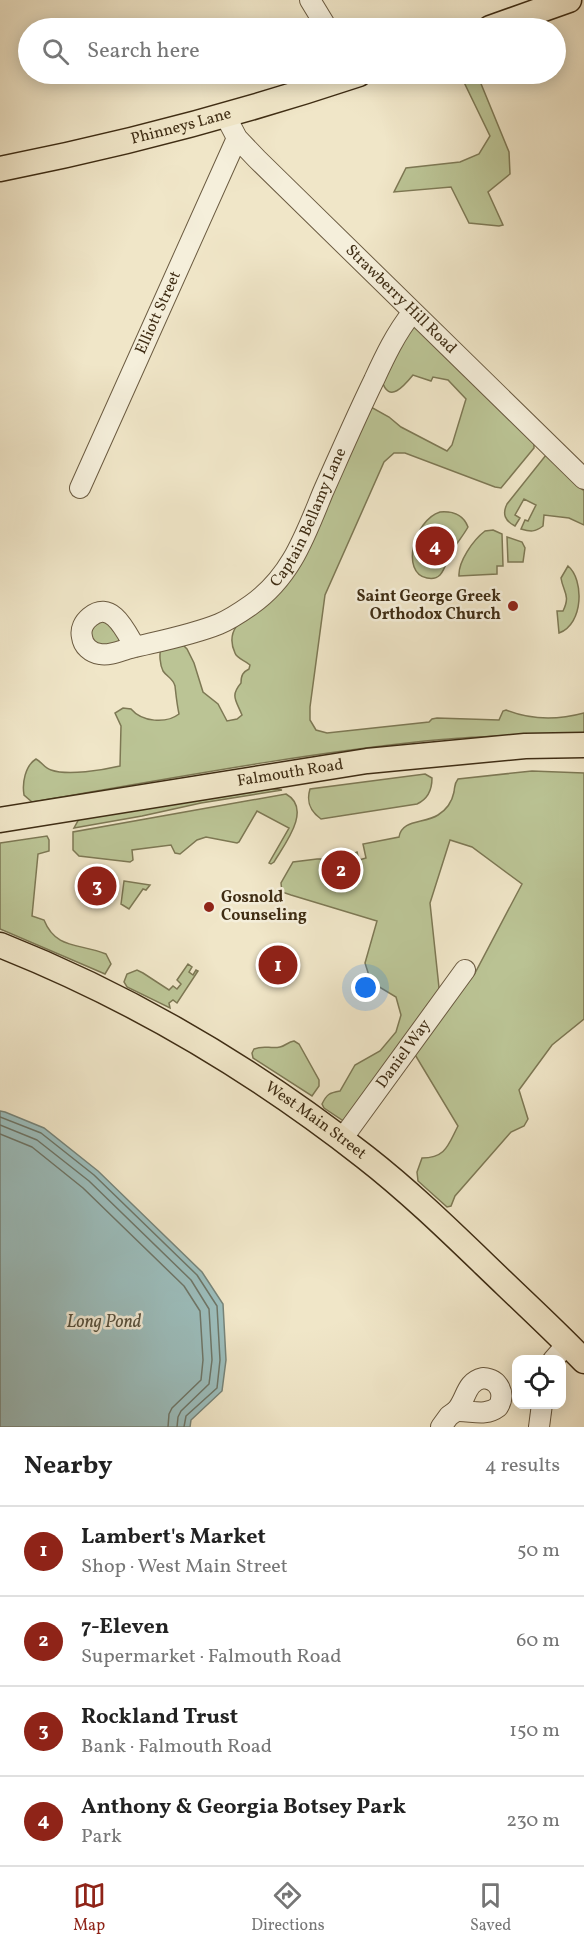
<!DOCTYPE html>
<html lang="en">
<head>
<meta charset="utf-8">
<style>
	:root { --surface:#fff; --page:#f2f2f2; --text:#222; --muted:#767676; --line:#e0e0e0; --accent:#8f2418 }
	body { margin:0; font-family:Vollkorn,serif; background:var(--page); color:var(--text) }
	.controls { position:absolute; right:18px; bottom:18px; display:grid; overflow:hidden; border-radius:12px; box-shadow:0 3px 15px #0003 }
	.controls button { width:54px; height:54px; display:grid; place-items:center; padding:0; border:0; border-bottom:2px solid var(--line); background:var(--surface); color:var(--text); font:30px sans-serif }
	.you { position:absolute; left:366px; top:988px; width:21px; height:21px; margin:-15px; border:4px solid #fff; border-radius:50%; background:#1a73e8; box-shadow:0 0 0 9px #1a73e833 }
	.badge { display:grid; place-items:center; width:39px; height:39px; border-radius:50%; background:var(--accent); color:#fff; font-size:20px; font-weight:700 }
	.pin { position:absolute; translate:-50% -50%; border:3px solid #fff; box-shadow:0 2px 6px #0006 }
	.list { margin:0; padding:0; list-style:none }
	h2 { display:flex; justify-content:space-between; align-items:center; height:78px; margin:0; padding:0 24px; font-size:26px }
	h2 small { font-size:20px; font-weight:400; color:var(--muted) }
	.list li { display:grid; grid-template-columns:39px 1fr auto; gap:18px; align-items:center; box-sizing:border-box; height:90px; padding:0 24px; border-top:2px solid var(--line) }
	.list b { display:block; font-size:22px; white-space:nowrap }
	.list p { margin:0; font-size:20px; white-space:nowrap; color:var(--muted) }
	.list em { font-size:20px; font-style:normal; color:var(--muted) }
	.icon { flex:none; width:33px; height:33px; fill:none; stroke:currentColor; stroke-width:2; stroke-linecap:round; stroke-linejoin:round }
	.map { position:relative; flex:none; width:584px; height:1427px; overflow:hidden }
	.search { position:absolute; background:var(--surface); box-shadow:0 3px 15px #0003; left:18px; right:18px; top:18px; height:66px; display:flex; align-items:center; gap:15px; box-sizing:border-box; padding:0 21px; border-radius:33px; color:var(--muted); font-size:22px }
	.sheet { height:438px; background:var(--surface) }
	nav { display:flex; justify-content:space-around; align-items:center; box-sizing:border-box; height:84px; border-top:2px solid var(--line); background:var(--surface); font-size:16px; color:var(--muted) }
	nav a { display:grid; justify-items:center; gap:3px }
	nav .on { color:var(--accent) }
	.map>svg:first-child { display:block }
</style>
</head>
<body>
<div class="map">
<svg width="584" height="1427" viewBox="0 0 584 1427">
	<rect width="100%" height="100%" fill="#f0e6c8"/>
	<filter id="stains"><feTurbulence type="fractalNoise" baseFrequency=".00333" numOctaves="4"/><feColorMatrix values="0 0 0 0 .2 0 0 0 0 .09 0 0 0 0 .02 0 0 0 .5 -.17"/></filter>
	<radialGradient id="worn" r=".72"><stop offset=".6" stop-color="#630" stop-opacity="0"/><stop offset="1" stop-color="#630" stop-opacity=".3"/></radialGradient>
	<path fill="#bbc495" stroke="#7d7854" stroke-width="1.5" d="M460,74h17l32,78 1,22 -22,18 15,33 -4,1 -30,-3 -18,-36 -57,5 12,-24 54,-6 19,-8 11,-18z
		M410,327h6l118,115v6l-33,40 -6,-1 -90,-34h-11l-10,9 -59,133 -15,112v13l6,10 11,3 102,-11 3,-3 5,-1 62,2 4,-9 3,-1c25,10 52,10 78,3v20c-53,2 -106,2 -159,8 -132,14 -263,39 -393,61l-8,-7c-2,-12 1,-29 12,-36 6,3 8,9 15,11 17,6 52,0 69,-4l1,-40 -6,-13 8,-5 8,1c11,13 35,15 48,5 -2,-9 -3,-19 -4,-28 -2,-8 -8,-9 -12,-15 -3,-6 -4,-17 -2,-23l22,-3 4,4 7,14 9,29 15,12 9,17 10,-2 5,-4c-6,-15 -12,-19 -1,-32 0,-8 2,-11 8,-14l1,-4c-5,-5 -13,-6 -15,-12 -12,-26 13,-38 30,-51l106,-195 18,10 12,10 46,24 5,-6 14,-46 -18,-19 -15,-3 -2,4 -18,-6c-9,11 -24,29 -31,6z
		M546,455l7,2 31,34v34l-15,-7 -25,-3 -1,11c-8,6 -12,6 -22,3l4,-9 3,1 8,-16 -12,-6 -9,16 5,3 -5,8c-10,-5 -13,-12 -8,-22z
		M440,512c13,-1 23,2 28,15 -5,9 -12,17 -18,27 -3,6 -5,16 -10,21 -3,3 -8,4 -13,3 -27,-5 -13,-58 13,-66z
		M493,530l9,4 1,32h-6v8l-38,2c-1,-14 14,-36 26,-45z
		M507,537l15,5 3,6 -2,14h-15z
		M568,566c16,13 16,58 -9,67l-2,-22h6c8,-16 0,-19 -2,-33z
		M105,619l16,21 -1,2 -21,5 -8,-8v-10l1,-5z
		M532,771l52,2v246l-32,26 -33,45 9,29 -4,7 -13,6 -56,64 -4,10 -4,1 -29,-26 -1,-9 5,-14c24,0 26,-13 36,-32l-44,-73 61,-80 47,-89 -50,-37 -22,-7 -20,63 10,94 -95,125 -21,-14 -2,-4c5,-10 7,-11 18,-13l15,-26 25,-14 16,-19 5,-17 -5,-18 -25,-15 -6,-19 12,-42 -86,-26 -9,-3 -1,-9 12,-21 24,-3h4l5,27 34,-6 -5,-27 2,-1 2,8 7,-2 -3,-14 36,-7c3,-18 25,-13 39,-22 8,-5 14,-13 16,-23 1,-6 0,-8 4,-13z
		M425,774l7,4c0,12 -4,21 -15,26l-96,15c-11,-8 -15,-17 -11,-30z
		M269,788l13,2 -81,13 -59,13 -68,12 5,-9z
		M286,794c27,15 -2,51 -12,68l-3,2 -2,-1 20,-35 -32,-17 -18,31 -2,1 -31,-6 -9,3 -17,14 -5,-1 -4,-8 -39,5 1,10 -3,2 -51,-6 -6,-6v-18z
		M47,836l2,4v11l-11,3 -6,62 12,4c12,30 36,23 62,34l5,10 -6,10 -105,-45v-86z
		M124,881l26,4 -4,5 -3,-1 -14,20 -8,-5z
		M188,964l4,3 -3,5 4,3 3,-5 2,1 -21,32 -4,-3 -4,3 1,5 -43,-21 -3,-5 3,-8 10,-4 6,3 26,17 4,-4 4,3 4,-5 -4,-4z
		M294,1041l5,3 20,36v6l-7,10 -59,-38 -1,-5 2,-4c9,-4 17,0 26,-2 5,-1 8,-5 14,-6z"/>
	<path fill="#9cbebd" stroke="#778479" stroke-width="1.5" d="M0,1111l5,1 39,16 54,43 104,101 21,32 3,56 -4,31 -31,29 -1,7h-190z"/>
	<g fill="none" stroke-linecap="round" stroke-linejoin="round">
		<path stroke="#6e7668" stroke-width="1.5" d="M0,1117l41,16 53,42 103,100 20,31 3,54 -3,28 -31,28 -2,11
			M0,1125l37,15 52,41 102,99 18,29 3,51 -3,24 -28,27 -3,6 -1,10
			M0,1134l32,13 51,41 101,98 16,25 3,49 -2,20 -29,28 -3,6 -1,13"/>
		<defs>
			<g id="minor">
				<path d="M310,0l17,28"/>
				<path id="s1" d="M225,115l12,23 20,21 327,320"/>
				<path id="s2" d="M80,488l157,-350"/>
				<path id="s3" d="M135,647c-9,-15 -23,-48 -45,-30 -6,5 -10,12 -8,20 1,9 9,16 18,17 10,2 22,-4 31,-6 29,-7 61,-13 88,-24 12,-5 22,-12 32,-19 40,-28 54,-69 72,-113 17,-38 33,-75 51,-112 11,-24 22,-47 38,-67"/>
				<path id="s4" d="M342,1139l123,-169"/>
				<path d="M553,1360l14,-16"/>
				<path d="M483,1378c16,1 23,16 15,29 -13,10 -27,3 -42,4 11,-12 9,-29 27,-33z"/>
				<path d="M441,1427l8,-11 7,-5"/>
				<path d="M539,1427l3,-23"/>
			</g>
			<g id="major">
				<path d="M490,28l79,-28"/>
				<path id="s5" d="M0,169c122,-24 242,-56 359,-95"/>
				<path id="s6" d="M0,820l367,-59 158,-15 59,-1"/>
				<path id="s7" d="M0,945c131,52 254,125 365,212 50,39 95,84 141,128 26,25 53,50 78,76"/>
			</g>
		</defs>
		<use href="#minor" stroke="#6b5b41" stroke-width="22"/>
		<use href="#major" stroke="#3f2d14" stroke-width="27"/>
		<use href="#minor" stroke="#f5efdb" stroke-width="20"/>
		<use href="#major" stroke="#f0e6c8" stroke-width="24"/>
	</g>
	<g fill="#8f2418" stroke="#f5efdb" stroke-width="2">
		<circle cx="513" cy="606" r="6"/>
		<circle cx="209" cy="907" r="6"/>
	</g>
	<g text-anchor="middle" dominant-baseline="central" stroke-width="5" stroke-linejoin="round" paint-order="stroke">
		<g font-size="16" fill="#3f2d14" stroke="#f5efdb">
			<text stroke="none"><textPath href="#s5" startOffset="186">Phinneys Lane</textPath></text>
			<text stroke="none"><textPath href="#s1" startOffset="256">Strawberry Hill Road</textPath></text>
			<text stroke="none"><textPath href="#s2" startOffset="192">Elliott Street</textPath></text>
			<text stroke="none"><textPath href="#s3" startOffset="380">Captain Bellamy Lane</textPath></text>
			<text stroke="none"><textPath href="#s6" startOffset="294">Falmouth Road</textPath></text>
			<text stroke="none"><textPath href="#s4" startOffset="105">Daniel Way</textPath></text>
			<text stroke="none"><textPath href="#s7" startOffset="362">West Main Street</textPath></text>
		</g>
		<g font-size="16" font-weight="bold" fill="#3f2d14" stroke="#f5efdb" text-anchor="end">
			<text x="501" y="597">Saint George Greek<tspan x="501" dy="18">Orthodox Church</tspan></text>
			<text x="221" y="898" text-anchor="start">Gosnold<tspan x="221" dy="18">Counseling</tspan></text>
		</g>
		<g font-size="18" font-style="italic" fill="#56513e" stroke="#f5efdb">
			<text x="104" y="1322">Long Pond</text>
		</g>
	</g>
	<rect width="100%" height="100%" filter="url(#stains)"/>
	<rect width="100%" height="100%" fill="url(#worn)"/>
</svg>
<div class="controls">
<button><svg class="icon" aria-label="locate" viewBox="0 0 24 24"><circle cx="12" cy="12" r="6"/><path d="M12 2v4M12 18v4M2 12h4M18 12h4"/></svg></button>
</div>
<div class="you"></div>
<div class="pin badge" style="left:278px;top:965px">1</div>
<div class="pin badge" style="left:341px;top:870px">2</div>
<div class="pin badge" style="left:97px;top:886px">3</div>
<div class="pin badge" style="left:435px;top:546px">4</div>
<div class="search"><svg class="icon" aria-label="search" viewBox="0 0 24 24"><circle cx="10" cy="10" r="6"/><path d="M15 15l6 6"/></svg>Search here</div>
</div>
<section class="sheet">
<h2>Nearby<small>4 results</small></h2>
<ul class="list">
<li><span class="badge">1</span><div><b>Lambert's Market</b><p>Shop · West Main Street</p></div><em>50 m</em></li>
<li><span class="badge">2</span><div><b>7-Eleven</b><p>Supermarket · Falmouth Road</p></div><em>60 m</em></li>
<li><span class="badge">3</span><div><b>Rockland Trust</b><p>Bank · Falmouth Road</p></div><em>150 m</em></li>
<li><span class="badge">4</span><div><b>Anthony &amp; Georgia Botsey Park</b><p>Park</p></div><em>230 m</em></li>
</ul>
</section>
<nav>
<a class="on"><svg class="icon" aria-label="map" viewBox="0 0 24 24"><path d="M3 6l6-2 6 2 6-2v14l-6 2-6-2-6 2zM9 4v14M15 6v14"/></svg>Map</a>
<a><svg class="icon" aria-label="directions" viewBox="0 0 24 24"><path d="M12 3l9 9-9 9-9-9zM9 14v-3h6M13 9l2 2-2 2"/></svg>Directions</a>
<a><svg class="icon" aria-label="saved" viewBox="0 0 24 24"><path d="M7 4h10v16l-5-4-5 4z"/></svg>Saved</a>
</nav>
</body>
</html>
